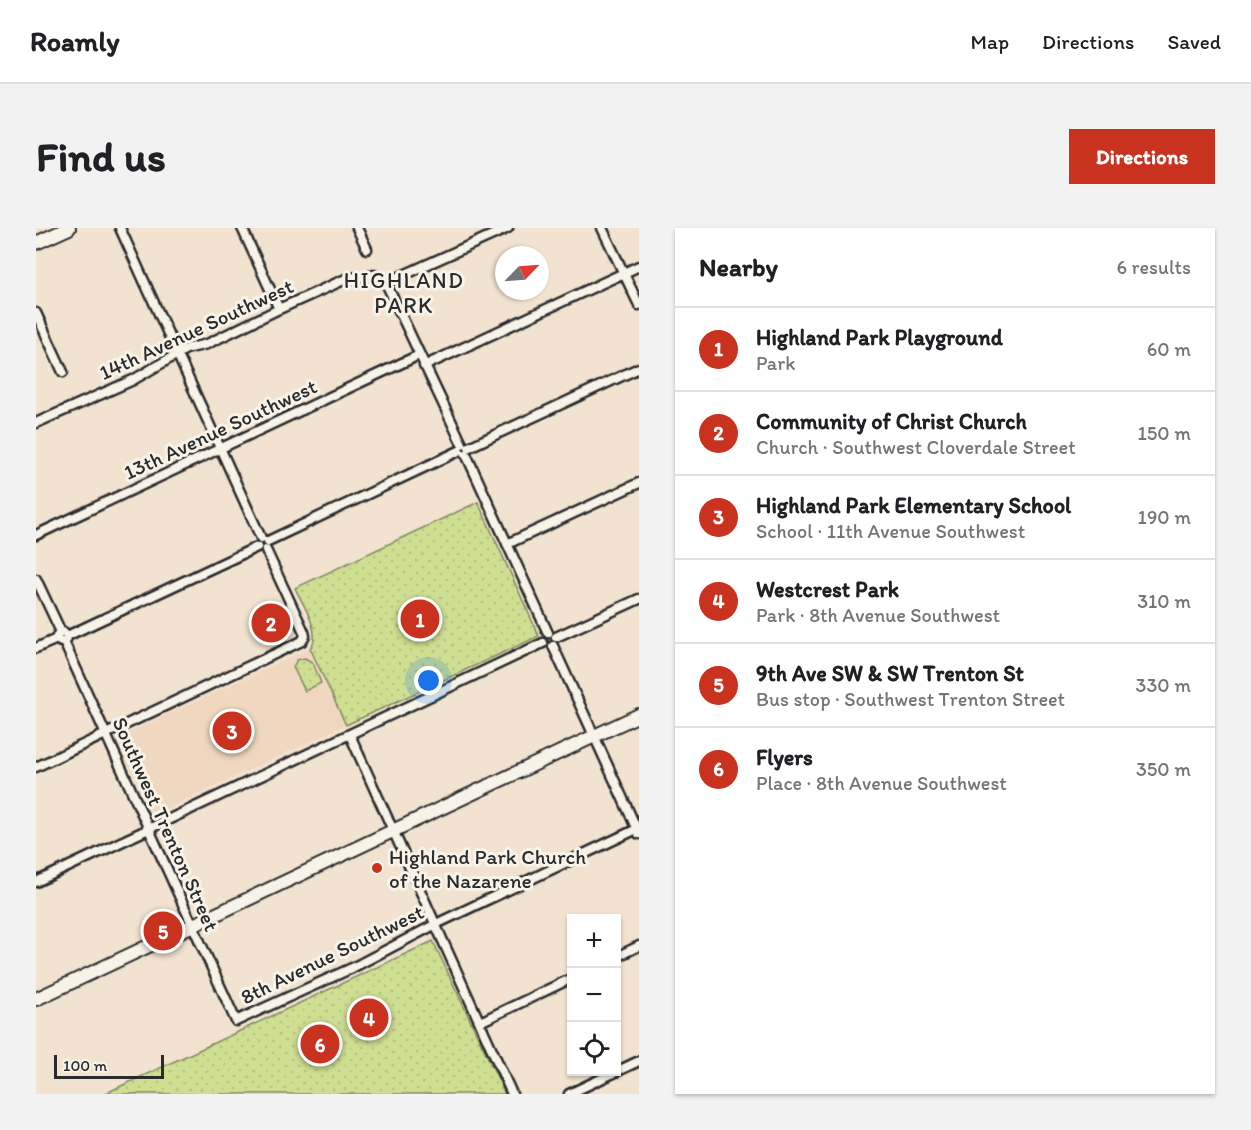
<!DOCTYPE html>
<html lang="en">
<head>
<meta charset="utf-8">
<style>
	:root { --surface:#fff; --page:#f2f2f2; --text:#202124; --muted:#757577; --line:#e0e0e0; --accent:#c8321e }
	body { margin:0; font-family:Itim,sans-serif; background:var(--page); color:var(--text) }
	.controls { position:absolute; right:18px; bottom:18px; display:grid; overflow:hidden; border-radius:0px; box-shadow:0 2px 4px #0004 }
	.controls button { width:54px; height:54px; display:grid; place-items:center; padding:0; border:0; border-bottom:2px solid var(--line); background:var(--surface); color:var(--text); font:30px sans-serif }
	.compass { position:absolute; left:459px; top:18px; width:54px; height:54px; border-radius:50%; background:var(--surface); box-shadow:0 2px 4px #0004; rotate:65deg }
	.scale { position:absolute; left:18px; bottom:15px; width:110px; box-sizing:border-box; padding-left:6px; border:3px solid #2b2b2b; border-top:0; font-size:16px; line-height:21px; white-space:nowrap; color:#2b2b2b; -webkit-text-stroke:4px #f7f3e8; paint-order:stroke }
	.you { position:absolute; left:393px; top:453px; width:21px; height:21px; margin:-15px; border:4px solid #fff; border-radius:50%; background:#1a73e8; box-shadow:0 0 0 9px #1a73e833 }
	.badge { display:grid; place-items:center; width:39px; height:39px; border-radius:50%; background:var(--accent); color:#fff; font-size:20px; font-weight:700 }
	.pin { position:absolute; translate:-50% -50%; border:3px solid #fff; box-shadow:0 2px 6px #0006 }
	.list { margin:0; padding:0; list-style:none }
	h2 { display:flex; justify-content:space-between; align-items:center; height:78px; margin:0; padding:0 24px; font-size:26px }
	h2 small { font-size:20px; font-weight:400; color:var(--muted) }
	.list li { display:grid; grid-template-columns:39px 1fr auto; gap:18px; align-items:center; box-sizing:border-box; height:84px; padding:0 24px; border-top:2px solid var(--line) }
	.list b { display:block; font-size:22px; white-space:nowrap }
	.list p { margin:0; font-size:20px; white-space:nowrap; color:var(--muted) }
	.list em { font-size:20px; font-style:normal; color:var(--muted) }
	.icon { flex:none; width:33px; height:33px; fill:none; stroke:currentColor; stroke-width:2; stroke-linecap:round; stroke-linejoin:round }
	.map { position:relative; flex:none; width:603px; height:866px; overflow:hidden; border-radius:0px }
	header { display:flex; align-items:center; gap:36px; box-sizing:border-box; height:84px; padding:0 30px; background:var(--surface); border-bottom:2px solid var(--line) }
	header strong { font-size:28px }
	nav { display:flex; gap:33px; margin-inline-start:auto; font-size:21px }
	.intro { display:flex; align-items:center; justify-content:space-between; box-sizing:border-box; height:144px; padding:0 36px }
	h1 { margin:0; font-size:42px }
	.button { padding:15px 27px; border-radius:0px; background:var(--accent); color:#fff; font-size:21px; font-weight:700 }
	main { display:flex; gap:36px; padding:0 36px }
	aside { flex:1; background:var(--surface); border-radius:0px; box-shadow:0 2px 4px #0004 }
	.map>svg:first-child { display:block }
</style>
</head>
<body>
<header>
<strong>Roamly</strong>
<nav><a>Map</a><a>Directions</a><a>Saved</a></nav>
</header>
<div class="intro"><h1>Find us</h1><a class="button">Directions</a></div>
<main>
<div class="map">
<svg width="603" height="866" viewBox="0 0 603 866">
	<defs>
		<pattern id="park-dots" width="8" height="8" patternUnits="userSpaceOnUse" patternTransform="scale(1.5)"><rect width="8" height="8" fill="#cfdf92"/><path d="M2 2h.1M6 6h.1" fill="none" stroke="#b2c07e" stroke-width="1.8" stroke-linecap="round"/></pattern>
	</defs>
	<rect width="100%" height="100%" fill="#f2e3d0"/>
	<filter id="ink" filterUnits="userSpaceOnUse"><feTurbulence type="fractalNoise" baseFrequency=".0167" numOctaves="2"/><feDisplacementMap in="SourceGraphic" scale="12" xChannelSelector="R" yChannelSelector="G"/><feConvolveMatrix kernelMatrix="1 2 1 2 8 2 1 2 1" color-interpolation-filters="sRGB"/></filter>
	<g filter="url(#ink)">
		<path fill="#efd8bf" d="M274,420l36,77 -193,90 -36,-77z"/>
		<path fill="url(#park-dots)" stroke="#7d855e" stroke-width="1.5" d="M442,274l61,134 -193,89 -36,-77c13,-14 -8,-45 -15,-60z
			M269,430l8,5 8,20 -16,8 -12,-24 4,-7z
			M397,713l72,153h-401z"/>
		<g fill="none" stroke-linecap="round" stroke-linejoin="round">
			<defs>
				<path id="street" d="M84,0l141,310
					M206,0l37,81
					M321,0l10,21
					M566,0l37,77
					M350,55l122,-55
					M0,85l27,59
					M388,138l215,-100
					M0,195l97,-43 53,-31 21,-5 72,-35 69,-31 26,-3 9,4 3,4 76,161
					M433,219l170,-79
					M430,226l82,179
					M0,307l383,-180
					M232,313l191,-90
					M471,316l132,-61
					M0,351l25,53
					M21 409a5 5 0 1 1 10 0a5 5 0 1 1-10 0Z
					M31,408l190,-89
					M520,409l83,-38
					M28,414l172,379 116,-53 84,-44 203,-96
					M517,418l86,188
					M0,420l21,-9
					M314,507l162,359
					M0,539l266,-126 3,-5 -1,-4 -38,-82
					M0,654l507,-239
					M580,729l23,-11
					M444,794l92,-44
					M533,866l70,-33"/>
				<path id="secondary" d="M0,15l33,-15
					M0,771l603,-284"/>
			</defs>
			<use href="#street" stroke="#2b2b2b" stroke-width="13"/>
			<use href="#secondary" stroke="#2b2b2b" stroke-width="16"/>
			<use href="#street" stroke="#f7f3e8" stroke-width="8"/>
			<use href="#secondary" stroke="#f7f3e8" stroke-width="12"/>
		</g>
	</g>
	<circle fill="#c8321e" stroke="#f7f3e8" stroke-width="2" cx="341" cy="640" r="6"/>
	<g text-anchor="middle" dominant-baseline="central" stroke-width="6" stroke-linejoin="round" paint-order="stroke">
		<g font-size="21" fill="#2b2b2b" stroke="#f7f3e8">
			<text transform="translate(160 101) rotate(-25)">14th Avenue Southwest</text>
			<text transform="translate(184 201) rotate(-25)">13th Avenue Southwest</text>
			<text transform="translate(130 596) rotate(66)">Southwest Trenton Street</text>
			<text transform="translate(296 726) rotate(-26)">8th Avenue Southwest</text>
		</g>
		<g font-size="21" fill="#2b2b2b" stroke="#f7f3e8" text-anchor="start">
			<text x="353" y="628">Highland Park Church<tspan x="353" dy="24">of the Nazarene</tspan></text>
		</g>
		<g font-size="22" letter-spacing="1.5" fill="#2b2b2b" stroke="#f7f3e8">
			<text x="368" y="52">HIGHLAND<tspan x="368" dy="25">PARK</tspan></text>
		</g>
	</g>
</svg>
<div class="controls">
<button>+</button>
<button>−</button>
<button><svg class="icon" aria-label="locate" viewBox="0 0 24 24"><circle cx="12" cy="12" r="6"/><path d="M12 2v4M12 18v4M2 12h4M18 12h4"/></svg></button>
</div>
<svg class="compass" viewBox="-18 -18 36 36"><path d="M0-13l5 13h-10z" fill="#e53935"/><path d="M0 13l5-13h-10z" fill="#757577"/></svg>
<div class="scale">100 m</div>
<div class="you"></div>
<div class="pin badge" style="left:384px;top:391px">1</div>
<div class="pin badge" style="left:235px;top:395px">2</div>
<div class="pin badge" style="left:196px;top:503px">3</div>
<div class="pin badge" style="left:333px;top:790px">4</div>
<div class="pin badge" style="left:127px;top:703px">5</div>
<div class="pin badge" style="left:284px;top:816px">6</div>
</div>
<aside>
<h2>Nearby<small>6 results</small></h2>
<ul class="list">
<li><span class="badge">1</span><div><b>Highland Park Playground</b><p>Park</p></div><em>60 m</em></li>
<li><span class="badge">2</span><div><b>Community of Christ Church</b><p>Church · Southwest Cloverdale Street</p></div><em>150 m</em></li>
<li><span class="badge">3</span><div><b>Highland Park Elementary School</b><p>School · 11th Avenue Southwest</p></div><em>190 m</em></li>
<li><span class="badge">4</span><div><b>Westcrest Park</b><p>Park · 8th Avenue Southwest</p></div><em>310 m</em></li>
<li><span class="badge">5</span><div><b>9th Ave SW &amp; SW Trenton St</b><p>Bus stop · Southwest Trenton Street</p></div><em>330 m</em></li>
<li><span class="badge">6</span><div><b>Flyers</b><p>Place · 8th Avenue Southwest</p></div><em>350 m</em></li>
</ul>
</aside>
</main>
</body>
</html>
